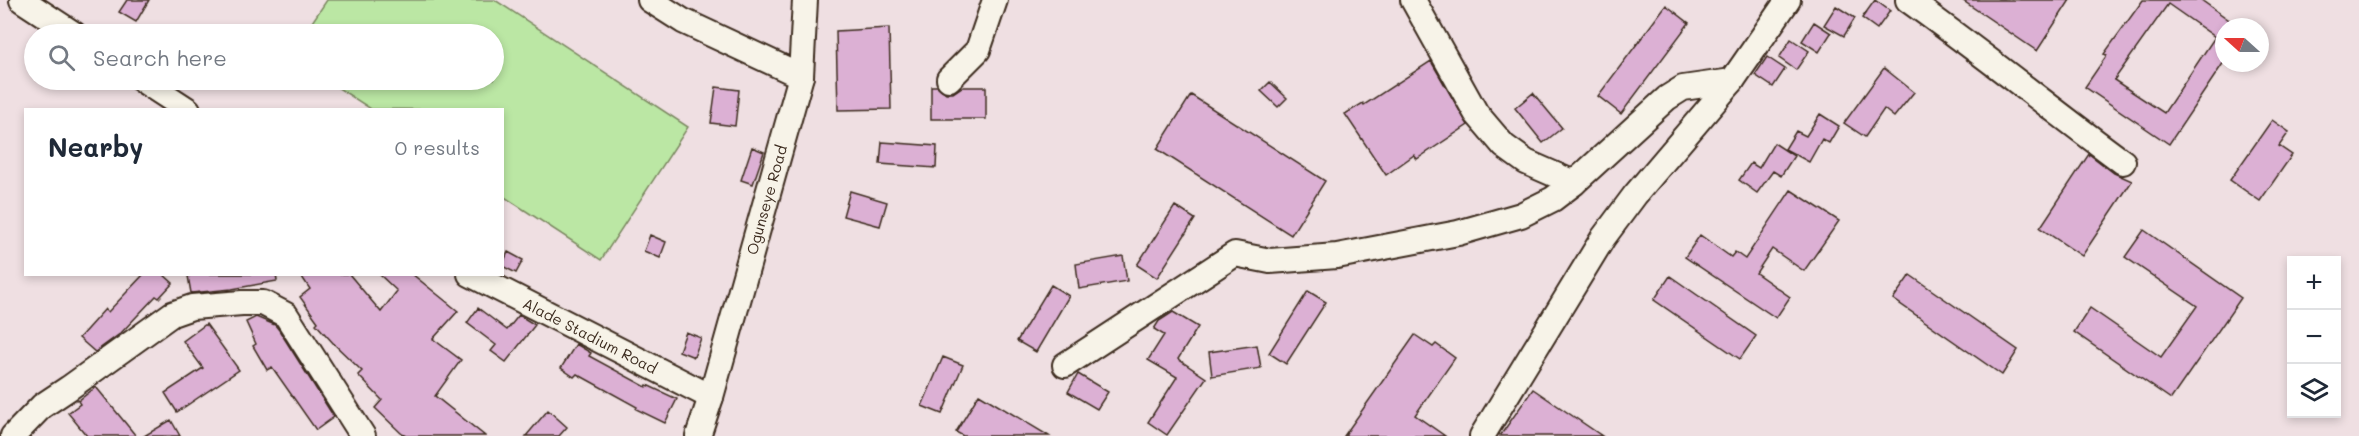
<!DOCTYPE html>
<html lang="en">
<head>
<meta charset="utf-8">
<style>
	:root { --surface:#fff; --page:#f2f2f3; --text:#1f2937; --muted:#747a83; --line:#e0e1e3 }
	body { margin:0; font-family:Mali,sans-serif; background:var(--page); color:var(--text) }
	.controls { position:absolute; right:18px; bottom:18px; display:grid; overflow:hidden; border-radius:0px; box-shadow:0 3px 9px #0003 }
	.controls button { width:54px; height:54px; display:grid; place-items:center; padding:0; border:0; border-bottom:2px solid var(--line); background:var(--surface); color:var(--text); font:30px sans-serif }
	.compass { position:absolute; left:2215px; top:18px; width:54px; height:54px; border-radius:50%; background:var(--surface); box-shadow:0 3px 9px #0003; rotate:291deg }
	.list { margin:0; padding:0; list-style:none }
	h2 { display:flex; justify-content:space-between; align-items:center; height:78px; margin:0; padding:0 24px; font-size:26px }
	h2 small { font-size:20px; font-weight:400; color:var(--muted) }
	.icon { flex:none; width:33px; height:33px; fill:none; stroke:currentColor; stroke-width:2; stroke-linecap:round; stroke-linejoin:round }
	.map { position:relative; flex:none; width:2359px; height:436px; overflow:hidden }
	.search { position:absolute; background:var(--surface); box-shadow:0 3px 9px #0003; left:24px; top:24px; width:480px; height:66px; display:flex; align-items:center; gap:15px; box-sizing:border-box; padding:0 21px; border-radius:33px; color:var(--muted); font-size:22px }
	.panel { position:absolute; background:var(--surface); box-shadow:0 3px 9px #0003; left:24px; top:108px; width:480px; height:168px; border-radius:0px }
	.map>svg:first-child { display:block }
</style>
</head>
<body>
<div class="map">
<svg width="2359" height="436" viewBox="0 0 2359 436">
	<rect width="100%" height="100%" fill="#efdfe2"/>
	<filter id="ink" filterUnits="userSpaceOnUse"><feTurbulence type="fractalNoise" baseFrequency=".0167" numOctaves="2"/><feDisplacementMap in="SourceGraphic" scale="12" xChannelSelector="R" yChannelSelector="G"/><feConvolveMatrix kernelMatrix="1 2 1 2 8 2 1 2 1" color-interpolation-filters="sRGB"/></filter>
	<g filter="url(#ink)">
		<path fill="#bbe7a4" stroke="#7b8861" stroke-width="1.5" d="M327,0h168l193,127 -87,133 -98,-64 -1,-86 -131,-1 -45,-29h168v-46h-190z"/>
		<path fill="#dcb0d4" stroke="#3b2a1e" stroke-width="1.5" fill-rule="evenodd" d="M127,0h22l-13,22 -17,-10z
			M1875,0l15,11 -13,18 -15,-11z
			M1962,0h108l-33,51z
			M2143,0h58l38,27h-15v35l-55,82 -84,-57 22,-32 -3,-1zM2168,4l47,33 -51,76 -50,-33z
			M1666,5l23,18 -68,91 -23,-18z
			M1836,6l19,12 -11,18 -20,-11z
			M1814,22l17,11 -12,19 -17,-11z
			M889,28l2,81 -53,1 -2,-79z
			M1791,39l18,12 -13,19 -17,-12z
			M1767,57l18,12 -12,18 -18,-12z
			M1431,61l37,64 -51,34 -3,-4 -28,20 -41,-61 18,-11 1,2z
			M1884,68l30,24 -20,25 -10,-8 -19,28 -21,-14z
			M1270,82l17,16 -9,9 -17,-16z
			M931,86h6l9,7h7l9,-6h24v32h-55z
			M716,87l23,3 -4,36 -24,-3z
			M1533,93l29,35 -19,15 -28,-35z
			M1191,95l134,86 -34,54 -134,-86z
			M1820,114l19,12 -10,17 -7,-4 -13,23 -24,-13 11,-18 10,5z
			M2272,120l17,12 -10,14 13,9 -32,46 -30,-21z
			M882,142l55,4 -1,22 -56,-4z
			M1774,143l20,13 -13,20 -8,-5 -16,22 -18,-13 12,-17 8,5z
			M752,147l12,5 -11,32 -12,-4z
			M2089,154l25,19 18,8 -50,75 -42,-28z
			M1791,190l48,31 -35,50 -32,-22 -16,24 34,24 -14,21 -91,-61 15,-22 31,22 4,-5 10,7z
			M850,191l37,11 -7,24 -37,-10z
			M1175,206l20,13 -38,59 -20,-13z
			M2144,230l97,68 -70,101 -97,-67 16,-24 71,49 36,-51 -72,-49z
			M650,235l16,7 -6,16 -16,-7z
			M508,252l15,8 -7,13 -14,-7z
			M1123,256l4,25 -48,8 -3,-25z
			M144,274h19l10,9 -14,15 -3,-2 -35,37 -26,19 -16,-14 26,-29 3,3z
			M195,274h81l1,7 -45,8 -41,4 -3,-17z
			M300,274h49l32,38 16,-21 -18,-17h33l46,37 -25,28 28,21 -26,36 50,40h-79l-4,-2 -27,-26 7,-8 -24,-25 4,-4 -28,-27 -18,-20 2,-2 -18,-25 10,-8z
			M1910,275l108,75 -16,25 -109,-76z
			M1670,276l86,60 -16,23 -86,-59z
			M1051,285l18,11 -33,56 -19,-11z
			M1308,291l18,11 -40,62 -17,-11z
			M478,308l29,22 12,-15 16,10 -29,37 -15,-11 5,-6 -29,-22z
			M1173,312l25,15 -20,32 28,19 -39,57 -19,-13 29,-45 -29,-17 16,-25 -10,-6 5,-8z
			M256,317l19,8 4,5 55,87 -18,13 -44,-63 -5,3 -14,-24 3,-2 -10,-22z
			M206,324l33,46 -62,42 -12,-19 38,-25 -20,-27z
			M686,332l15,6 -7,19 -15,-6z
			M1415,335l18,12 3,-3 19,14 -40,57 30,21h-101z
			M576,344l15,9 -2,3 57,31 1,-2 30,14 -12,24 -29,-14 1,-2 -60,-33 -3,3 -13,-9z
			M1257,345l4,23 -49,8 -3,-24z
			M943,357l20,8 -21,49 -20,-8z
			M1078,374l30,18 -11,17 -29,-17z
			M96,387l40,49h-49l-19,-23 12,-9 -2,-3z
			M1533,389l69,47h-102z
			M979,394l70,42h-86l-7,-4z
			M548,410l19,17 -8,9h-33z
			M171,420l9,16h-36z"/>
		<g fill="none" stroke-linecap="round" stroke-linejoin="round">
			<defs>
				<g id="minor">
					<path d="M22,0l52,34"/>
					<path d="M650,0l33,21 118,55"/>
					<path d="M1413,0l63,113 28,33 22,16 48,21"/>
					<path d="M1908,0c73,52 143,109 215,162"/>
					<path d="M949,79l29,-29 17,-50"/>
					<path d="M142,80l46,30"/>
					<path id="s1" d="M470,274l241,123"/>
					<path d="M1065,365l170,-111 35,7 67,-5 121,-23 63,-18 32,-16 21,-16 93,-85 16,-10 49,-7"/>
					<path d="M13,436l29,-30 27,-18 103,-74 20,-7 50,-4h21l23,12 77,121"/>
					<path id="s2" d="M698,436l13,-39 90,-321 4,-76"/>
					<path d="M1482,436l121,-198 32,-43 97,-114 56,-81"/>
				</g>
			</defs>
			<use href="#minor" stroke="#3b2a1e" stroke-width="28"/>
			<use href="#minor" stroke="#f7f3e8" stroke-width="24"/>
		</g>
	</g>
	<g text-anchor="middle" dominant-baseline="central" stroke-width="4.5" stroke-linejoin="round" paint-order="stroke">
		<g font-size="15" fill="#3b2a1e" stroke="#f7f3e8">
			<text stroke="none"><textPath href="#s2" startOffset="246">Ogunseye Road</textPath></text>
			<text stroke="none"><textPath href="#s1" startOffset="135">Alade Stadium Road</textPath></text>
		</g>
	</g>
</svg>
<div class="controls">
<button>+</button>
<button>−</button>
<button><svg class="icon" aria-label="layers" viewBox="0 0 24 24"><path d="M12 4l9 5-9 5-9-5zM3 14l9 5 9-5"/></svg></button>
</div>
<svg class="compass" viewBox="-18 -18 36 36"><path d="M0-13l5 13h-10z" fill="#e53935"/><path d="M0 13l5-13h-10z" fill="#747a83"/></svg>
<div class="search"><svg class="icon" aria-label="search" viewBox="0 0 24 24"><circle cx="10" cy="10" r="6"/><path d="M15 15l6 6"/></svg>Search here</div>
<section class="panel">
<h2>Nearby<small>0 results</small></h2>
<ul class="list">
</ul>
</section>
</div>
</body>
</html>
